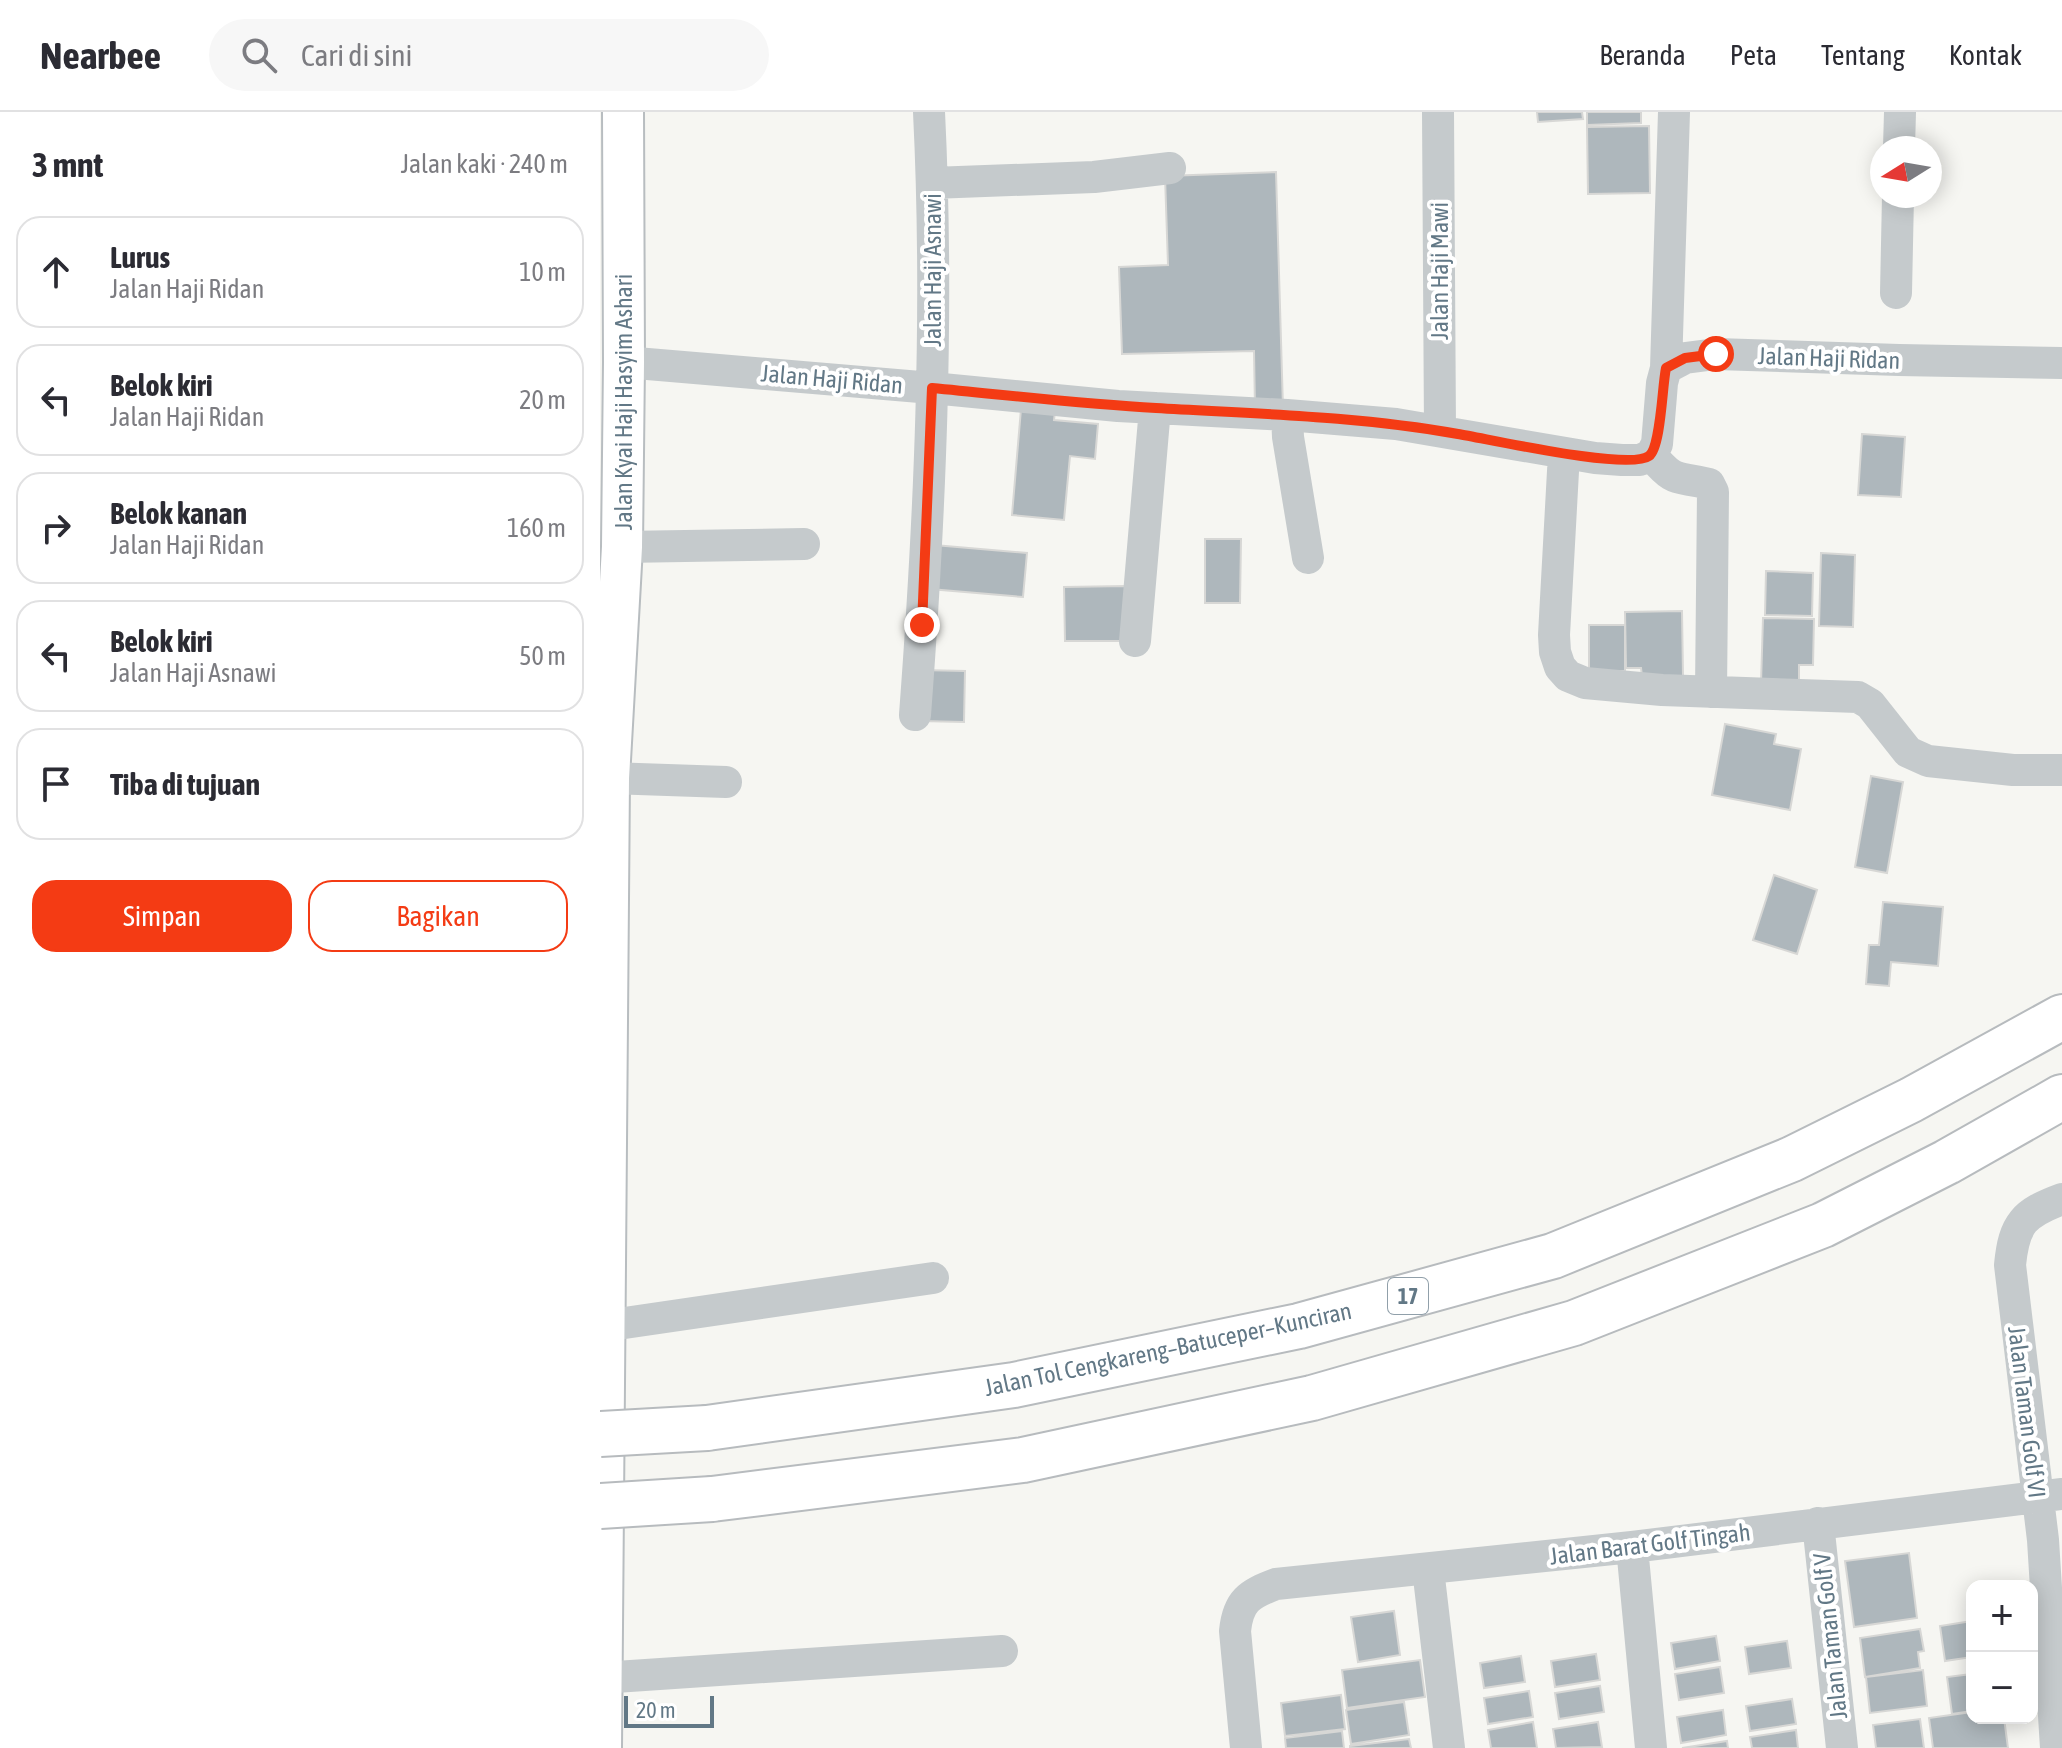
<!DOCTYPE html>
<html lang="id">
<head>
<meta charset="utf-8">
<style>
	:root { --surface:#fff; --page:#f7f7f7; --text:#2b2b33; --muted:#7c7c81; --line:#e1e1e2; --accent:#f43b14 }
	body { margin:0; font-family:"Asap Condensed",sans-serif; background:var(--page); color:var(--text) }
	.controls { position:absolute; right:24px; bottom:24px; display:grid; overflow:hidden; border-radius:16px; box-shadow:0 4px 20px #0003 }
	.controls button { width:72px; height:72px; display:grid; place-items:center; padding:0; border:0; border-bottom:2px solid var(--line); background:var(--surface); color:var(--text); font:40px sans-serif }
	.compass { position:absolute; left:1270px; top:24px; width:72px; height:72px; border-radius:50%; background:var(--surface); box-shadow:0 4px 20px #0003; rotate:259deg }
	.scale { position:absolute; left:24px; bottom:20px; width:90px; box-sizing:border-box; padding-left:8px; border:4px solid #627886; border-top:0; font-size:22px; line-height:28px; white-space:nowrap; color:#627886; -webkit-text-stroke:6px #fff; paint-order:stroke }
	.stop { position:absolute; width:24px; height:24px; margin:-18px; border:6px solid #f43b14; border-radius:50%; background:#fff }
	.stop.end { background:#f43b14; border-color:#fff; box-shadow:0 2px 8px #0008 }
	.list { margin:0; padding:0; list-style:none }
	h2 { display:flex; justify-content:space-between; align-items:center; height:104px; margin:0; padding:0 32px; font-size:34px }
	h2 small { font-size:26px; font-weight:400; color:var(--muted) }
	.list li { display:grid; grid-template-columns:52px 1fr auto; gap:24px; align-items:center; box-sizing:border-box; height:112px; margin:0 16px 16px; padding:0 16px; border:2px solid var(--line); border-radius:24px }
	.list b { display:block; font-size:30px; white-space:nowrap }
	.list p { margin:0; font-size:26px; white-space:nowrap; color:var(--muted) }
	.list em { font-size:26px; font-style:normal; color:var(--muted) }
	.actions { display:flex; gap:16px; padding:24px 32px }
	.actions a { flex:1; padding:18px 0; border:2px solid var(--accent); border-radius:24px; text-align:center; font-size:28px; color:var(--accent) }
	.actions .main { background:var(--accent); color:#fff }
	.icon { flex:none; width:44px; height:44px; fill:none; stroke:currentColor; stroke-width:2; stroke-linecap:round; stroke-linejoin:round }
	.map { position:relative; flex:none; width:1462px; height:1636px; overflow:hidden }
	header { display:flex; align-items:center; gap:48px; box-sizing:border-box; height:112px; padding:0 40px; background:var(--surface); border-bottom:2px solid var(--line) }
	header strong { font-size:38px }
	nav { display:flex; gap:44px; margin-inline-start:auto; font-size:28px }
	.search { width:560px; height:72px; background:var(--page); display:flex; align-items:center; gap:20px; box-sizing:border-box; padding:0 28px; border-radius:44px; color:var(--muted); font-size:30px }
	main { display:flex }
	aside { flex:1; background:var(--surface) }
	.map>svg:first-child { display:block }
</style>
</head>
<body>
<header>
<strong>Nearbee</strong>
<div class="search"><svg class="icon" aria-label="search" viewBox="0 0 24 24"><circle cx="10" cy="10" r="6"/><path d="M15 15l6 6"/></svg>Cari di sini</div>
<nav><a>Beranda</a><a>Peta</a><a>Tentang</a><a>Kontak</a></nav>
</header>
<main>
<aside>
<h2>3 mnt<small>Jalan kaki · 240 m</small></h2>
<ul class="list">
<li><svg class="icon" aria-label="ahead" viewBox="0 0 24 24"><path d="M12 20V5M6 11l6-6 6 6"/></svg><div><b>Lurus</b><p>Jalan Haji Ridan</p></div><em>10 m</em></li>
<li><svg class="icon" aria-label="left" viewBox="0 0 24 24"><path d="M17 20v-9H6M10 6l-5 5 5 5"/></svg><div><b>Belok kiri</b><p>Jalan Haji Ridan</p></div><em>20 m</em></li>
<li><svg class="icon" aria-label="right" viewBox="0 0 24 24"><path d="M7 20v-9h11M14 6l5 5-5 5"/></svg><div><b>Belok kanan</b><p>Jalan Haji Ridan</p></div><em>160 m</em></li>
<li><svg class="icon" aria-label="left" viewBox="0 0 24 24"><path d="M17 20v-9H6M10 6l-5 5 5 5"/></svg><div><b>Belok kiri</b><p>Jalan Haji Asnawi</p></div><em>50 m</em></li>
<li><svg class="icon" aria-label="arrive" viewBox="0 0 24 24"><path d="M6 21V4h12l-3 4 3 4H6"/></svg><div><b>Tiba di tujuan</b></div></li>
</ul>
<div class="actions"><a class="main">Simpan</a><a>Bagikan</a></div>
</aside>
<div class="map">
<svg width="1462" height="1636" viewBox="0 0 1462 1636">
	<rect width="100%" height="100%" fill="#f6f6f2"/>
	<path fill="#aeb7bc" stroke="#d7d7d5" stroke-width="2" d="M937,0h45l1,7 -45,3z
		M987,0h54v11l-54,2z
		M1049,14l1,67 -62,1 -1,-67z
		M676,60l7,236 -28,1 -1,-58 -132,3 -3,-87 49,-2 -3,-89z
		M421,297l34,3 -1,8 44,4 -3,35 -25,-3 -6,64 -52,-5z
		M1262,322l43,3 -4,60 -43,-2z
		M605,427h36l-1,64h-35z
		M334,433l93,8 -4,44 -93,-8z
		M1221,441l34,2 -2,72 -34,-1z
		M1166,459l47,2 -1,43 -47,-1z
		M526,474v55h-61l-1,-54z
		M1082,499l1,65h-41l-1,-8h-15l-1,-56z
		M1163,506l51,1 -1,46h-14v19l-38,-1z
		M989,513h36v46h-36z
		M321,558l44,1 -1,51 -44,-1z
		M1125,612l51,10 -2,10 27,5 -11,61 -78,-15z
		M1271,664l32,6 -16,91 -32,-6z
		M1174,763l43,15 -20,64 -44,-14z
		M1283,790l60,5 -5,59 -47,-4 -2,24 -23,-2 3,-39h10z
		M1309,1441l8,65 -63,9 -9,-66z
		M794,1499l6,44 -42,7 -7,-45z
		M1372,1509v36l-27,4 -5,-35z
		M1320,1517l4,22 -6,1 2,16 -55,9 -5,-39z
		M1116,1524l4,25 -45,8 -4,-26z
		M1187,1529l4,27 -42,6 -4,-27z
		M996,1542l4,26 -45,7 -4,-26z
		M921,1544l4,26 -41,6 -4,-25z
		M820,1548l5,37 -78,11 -5,-38z
		M1120,1555l4,26 -45,7 -4,-26z
		M1323,1558l4,36 -57,7 -4,-36z
		M1372,1562v37l-20,3 -5,-37z
		M1000,1574l4,26 -45,7 -4,-26z
		M929,1579l4,26 -45,7 -4,-26z
		M741,1583l4,34 -60,7 -4,-33z
		M1192,1587l4,25 -46,7 -4,-25z
		M804,1590l5,33 -58,9 -5,-34z
		M1123,1598l3,25 -45,8 -4,-26z
		M1372,1600v6h32l4,30h-75l-4,-30z
		M1320,1607l4,29h-48l-3,-23z
		M933,1610l4,26h-46l-3,-18z
		M998,1610l4,25 -46,1 -3,-19z
		M1196,1618l2,18h-46l-2,-11z
		M742,1619l2,17h-58l-1,-10z
		M809,1627l2,9h-61v-2z
		M1127,1629l1,7h-46z"/>
	<g fill="none" stroke-linecap="round" stroke-linejoin="round">
		<defs>
			<path id="major" d="M1,1636l8,-970 13,-231 2,-185 -1,-250"/>
			<path id="highway" d="M107,1316l307,-43 285,-59 254,-70 239,-97 119,-59 151,-83
				M112,1387l311,-39 289,-62 262,-75 249,-98 124,-63 115,-65"/>
		</defs>
		<use href="#major" stroke="#b8bdc0" stroke-width="44"/>
		<use href="#highway" stroke="#b7bbbe" stroke-width="48"/>
		<path stroke="#c5cacc" stroke-width="32" d="M838,0l2,319
			M1299,36l1,-36
			M332,71l162,-6 76,-9
			M1296,181l2,-97
			M24,250l308,26 186,18 169,9 109,9 199,34 27,2h18l11,-5 6,-11 5,-61 4,-15 8,-256
			M1066,256l19,-10 31,-4 183,6 163,3
			M687,303l1,22 20,121
			M964,341l-10,182 1,17 5,15 8,9 17,7 77,7 196,7 12,7 38,48 20,9 85,9h49
			M1051,343c26,30 24,20 58,29l4,8 -2,200
			M22,435l182,-3
			M535,529l20,-233
			M315,603c15,-200 24,-402 14,-603
			M9,666l117,4
			M4,1214l329,-48
			M1218,1411l24,225
			M1032,1435l19,201
			M828,1457l21,179
			M0,1566l402,-27
			M646,1636l-11,-117c3,-30 14,-37 41,-47l356,-37 430,-53
			M1456,1636l-13,-208 -33,-275c4,-42 14,-52 52,-66"/>
		<use href="#major" stroke="#fff" stroke-width="40"/>
		<use href="#highway" stroke="#fff" stroke-width="44"/>
		<defs>
			<path id="highway-bridge" d="M0,1322l107,-6
				M0,1394l112,-7"/>
		</defs>
		<use href="#highway-bridge" stroke="#b7bbbe" stroke-width="48" stroke-linecap="butt"/>
		<use href="#highway-bridge" stroke="#fff" stroke-width="44"/>
	</g>
	<g fill="none" stroke-linecap="round" stroke-linejoin="round">
		<path stroke="#f43b14" stroke-width="10" d="M322,513l10,-237c75,7 149,16 224,20 101,6 202,8 302,26 31,5 171,37 191,22 12,-9 13,-69 17,-88l19,-10 31,-4"/>
	</g>
	<g text-anchor="middle" dominant-baseline="central" stroke-width="8" stroke-linejoin="round" paint-order="stroke">
		<rect fill="#fff" stroke="#91a0aa" stroke-width="2" x="788" y="1166" width="40" height="36" rx="6"/>
		<g font-size="22" font-weight="bold" fill="#627886">
			<text x="808" y="1184">17</text>
		</g>
		<g font-size="24" fill="#627886" stroke="#fff">
			<text transform="translate(332 158) rotate(-90)">Jalan Haji Asnawi</text>
			<text transform="translate(839 159) rotate(-90)">Jalan Haji Mawi</text>
			<text transform="translate(1229 246) rotate(2)">Jalan Haji Ridan</text>
			<text transform="translate(232 267) rotate(5)">Jalan Haji Ridan</text>
			<text transform="translate(23 290) rotate(-90)">Jalan Kyai Haji Hasyim Ashari</text>
			<text transform="translate(568 1237) rotate(-12)">Jalan Tol Cengkareng–Batuceper–Kunciran</text>
			<text transform="translate(1427 1300) rotate(83)">Jalan Taman Golf VI</text>
			<text transform="translate(1050 1432) rotate(-7)">Jalan Barat Golf Tingah</text>
			<text transform="translate(1230 1524) rotate(-96)">Jalan Taman Golf V</text>
		</g>
	</g>
</svg>
<div class="controls">
<button>+</button>
<button>−</button>
</div>
<svg class="compass" viewBox="-18 -18 36 36"><path d="M0-13l5 13h-10z" fill="#e53935"/><path d="M0 13l5-13h-10z" fill="#7c7c81"/></svg>
<div class="scale">20 m</div>
<div class="stop" style="left:1116px;top:242px"></div>
<div class="stop end" style="left:322px;top:513px"></div>
</div>
</main>
</body>
</html>
